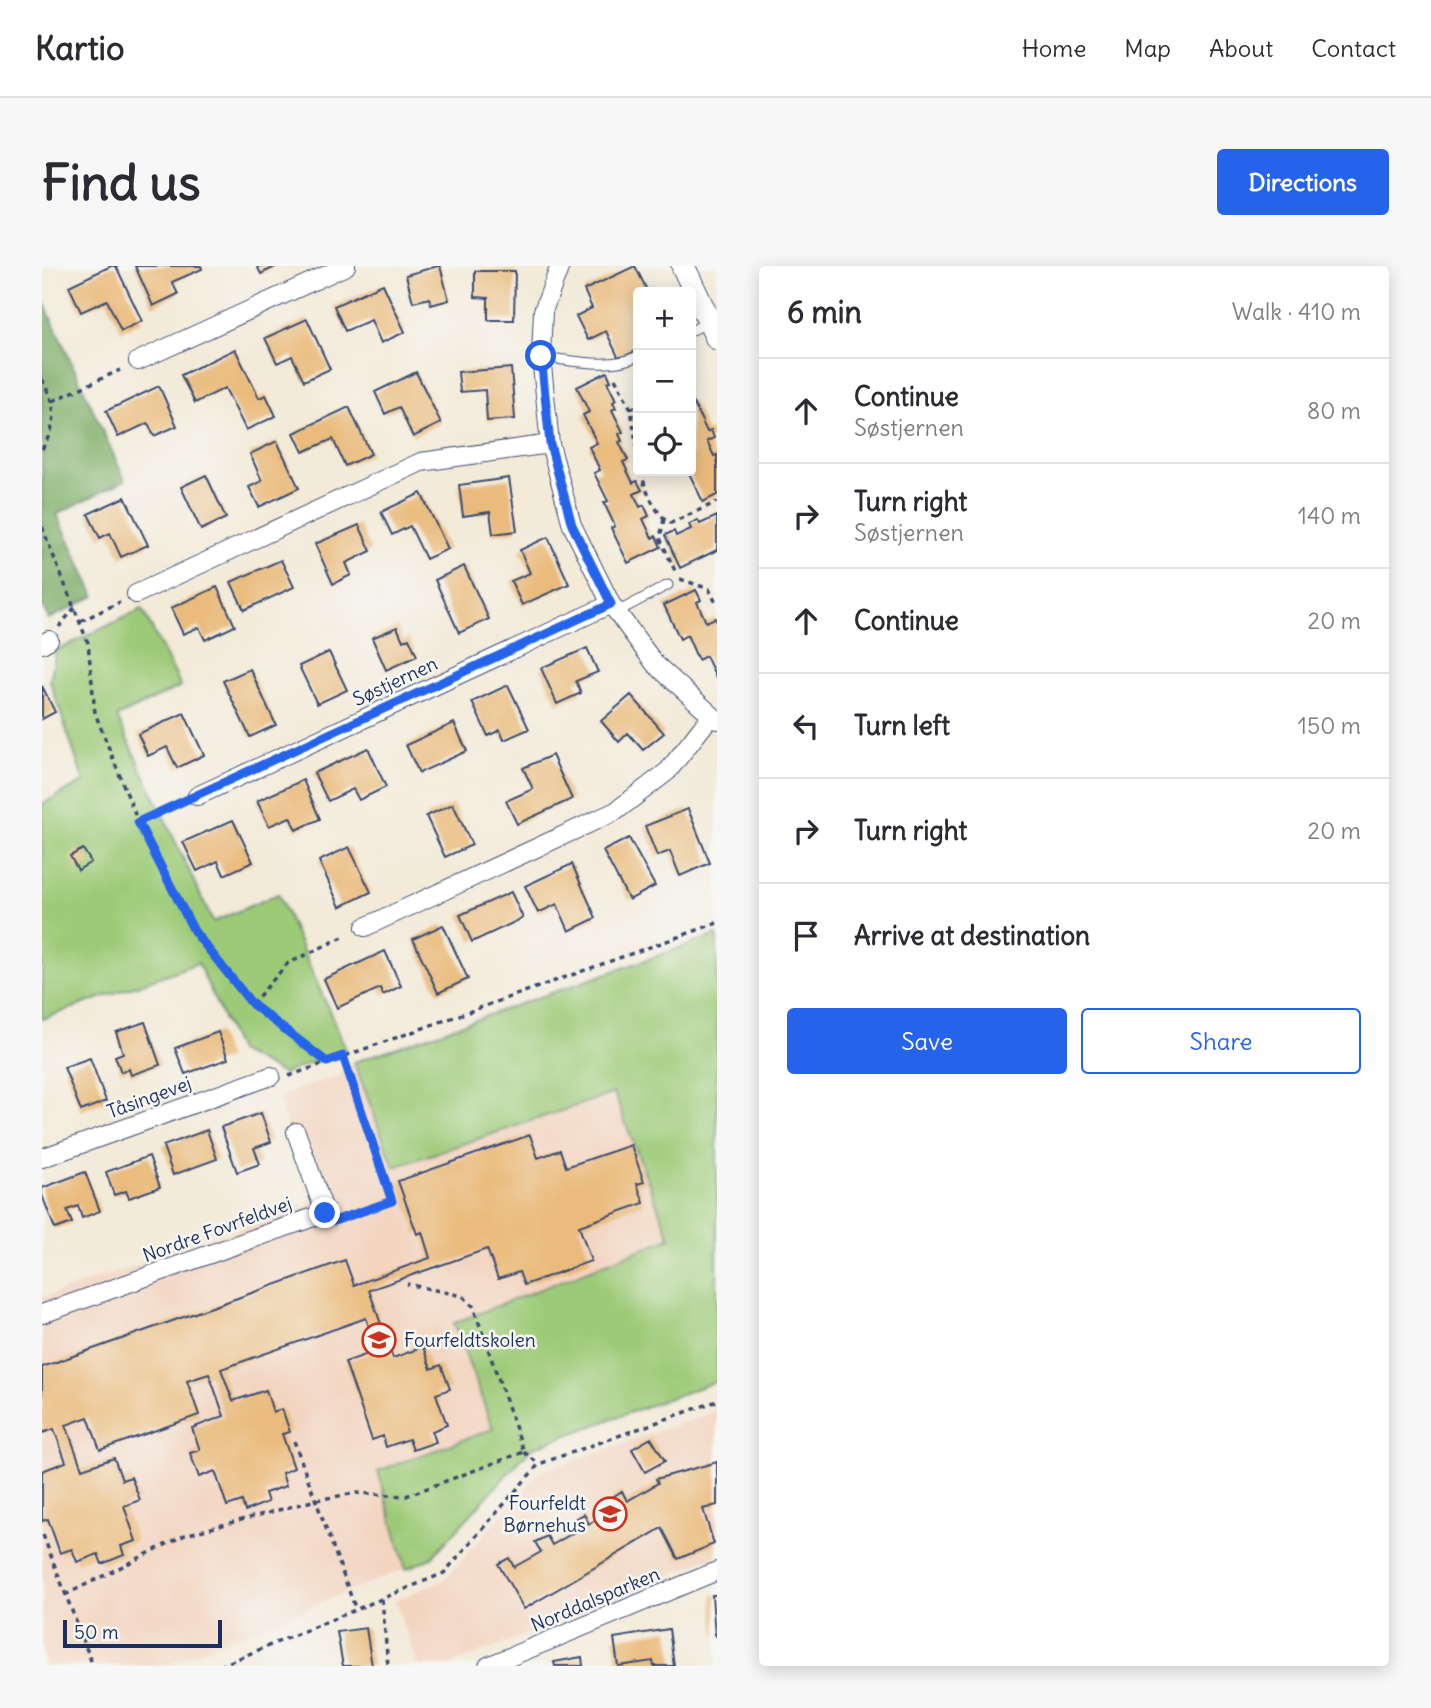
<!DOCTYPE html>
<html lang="en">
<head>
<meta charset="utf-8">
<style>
	:root { --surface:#fff; --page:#f7f7f7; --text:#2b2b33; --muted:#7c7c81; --line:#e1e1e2; --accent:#2563eb }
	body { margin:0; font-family:Delius,sans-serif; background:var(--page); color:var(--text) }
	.controls { position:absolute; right:21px; top:21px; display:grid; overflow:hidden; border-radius:7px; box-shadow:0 4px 18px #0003 }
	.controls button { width:63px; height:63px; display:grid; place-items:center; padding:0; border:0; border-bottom:2px solid var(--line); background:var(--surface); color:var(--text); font:35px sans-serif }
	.scale { position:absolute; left:21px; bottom:18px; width:159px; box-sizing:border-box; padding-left:7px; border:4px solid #1b2f5e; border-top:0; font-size:19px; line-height:24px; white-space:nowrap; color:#1b2f5e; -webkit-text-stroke:5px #f6f6f2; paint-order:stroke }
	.stop { position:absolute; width:21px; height:21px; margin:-16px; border:5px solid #2563eb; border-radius:50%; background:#fff }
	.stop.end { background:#2563eb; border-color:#fff; box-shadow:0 2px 7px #0008 }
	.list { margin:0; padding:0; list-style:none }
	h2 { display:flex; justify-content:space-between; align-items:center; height:91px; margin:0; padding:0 28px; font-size:30px }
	h2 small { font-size:23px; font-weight:400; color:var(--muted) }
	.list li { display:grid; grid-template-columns:46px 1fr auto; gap:21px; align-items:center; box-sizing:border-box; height:105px; padding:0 28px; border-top:2px solid var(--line) }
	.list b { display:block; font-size:26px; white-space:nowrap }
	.list p { margin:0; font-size:23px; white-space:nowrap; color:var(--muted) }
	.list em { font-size:23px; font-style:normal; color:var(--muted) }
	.actions { display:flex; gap:14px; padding:21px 28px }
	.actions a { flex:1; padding:16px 0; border:2px solid var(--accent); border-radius:7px; text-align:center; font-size:24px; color:var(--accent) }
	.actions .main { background:var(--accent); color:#fff }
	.icon { flex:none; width:38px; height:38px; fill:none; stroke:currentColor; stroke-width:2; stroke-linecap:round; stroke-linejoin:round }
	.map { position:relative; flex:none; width:675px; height:1400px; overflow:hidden; border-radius:7px }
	header { display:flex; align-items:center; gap:42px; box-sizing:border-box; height:98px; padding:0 35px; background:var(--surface); border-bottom:2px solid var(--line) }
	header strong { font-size:33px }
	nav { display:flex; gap:38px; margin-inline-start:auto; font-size:24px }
	.intro { display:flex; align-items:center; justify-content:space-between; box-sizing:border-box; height:168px; padding:0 42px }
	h1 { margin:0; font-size:49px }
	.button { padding:18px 32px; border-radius:7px; background:var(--accent); color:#fff; font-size:24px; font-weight:700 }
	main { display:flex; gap:42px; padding:0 42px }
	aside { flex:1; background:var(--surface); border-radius:7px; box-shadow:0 4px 18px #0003 }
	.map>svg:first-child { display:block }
</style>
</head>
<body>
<header>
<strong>Kartio</strong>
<nav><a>Home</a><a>Map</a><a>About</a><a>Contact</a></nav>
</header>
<div class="intro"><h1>Find us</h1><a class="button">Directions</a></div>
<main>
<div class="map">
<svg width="675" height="1400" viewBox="0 0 675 1400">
	<rect width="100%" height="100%" fill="#f6f6f2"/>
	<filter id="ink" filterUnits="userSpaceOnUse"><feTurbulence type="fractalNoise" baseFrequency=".0143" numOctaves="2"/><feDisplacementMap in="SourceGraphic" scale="14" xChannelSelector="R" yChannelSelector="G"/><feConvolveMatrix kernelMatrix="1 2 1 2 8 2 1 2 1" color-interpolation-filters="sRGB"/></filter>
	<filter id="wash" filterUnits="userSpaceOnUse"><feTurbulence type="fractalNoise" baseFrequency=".00686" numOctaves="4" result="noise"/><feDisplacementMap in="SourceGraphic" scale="28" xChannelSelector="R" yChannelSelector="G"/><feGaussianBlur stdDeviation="1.57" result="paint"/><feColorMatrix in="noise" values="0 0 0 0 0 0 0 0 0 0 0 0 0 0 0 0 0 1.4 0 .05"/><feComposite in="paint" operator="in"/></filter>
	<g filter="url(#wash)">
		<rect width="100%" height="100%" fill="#f3ead8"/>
		<path fill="#f3d4bf" d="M675,669v446l-186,67 -100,110 -267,108h-122v-368l273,-95 -38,-106 63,-22 14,-13z
			M675,1145v144l-268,111h-31l-23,-66 49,-20 96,-108z"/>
		<path fill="#9dca77" stroke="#5c7c6a" stroke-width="2" d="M100,343l39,77 -64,31 96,205 65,-28 68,155 -63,25 -45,-23 -40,-88 -156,56v-215l42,-22 -34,-101 6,-30z
			M675,669v446l-186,67 -100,110 -25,11 -28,-98 115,-42 -39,-106 216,-85 -56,-145 -220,74 -40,-105z"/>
		<path fill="#7eae68" stroke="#4c6e63" stroke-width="2" d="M0,32l83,182 -68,34 38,82 -46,23 -7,-14z"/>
		<g id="blocks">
			<path fill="#eabb7d" d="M69,0h5l26,55 -21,10 -14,-31 -26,12 -12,-26z
				M93,0h66l1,3 -30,13 6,12 -25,12z
				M215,0h20l-16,8z
				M396,0h2l9,34 -18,5 -1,-7 -17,4 -7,-27z
				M593,0l13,26h-10v58l-19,9 -13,-28 -18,9 -12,-24 16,-8 -8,-18z
				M433,5h40l-1,49h-26v-22l-13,-1z
				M341,18l22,48 -24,11 -10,-23 -26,11 -11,-25z
				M265,53l23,50 -26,12 -12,-25 -15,7 -12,-25z
				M193,83l24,49 7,-3 10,21 -30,14 -21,-42 -30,15 -14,-28z
				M469,102l4,51 -28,2 -2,-31 -25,2 -2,-20z
				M374,106l25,51 -28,14 -14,-30 -14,7 -10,-22z
				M565,106l4,9 -4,1 9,18 -3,2 3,6 -4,2 11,22 -4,2 3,7 -3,1 9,18 -5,2 10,21 4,-2 5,9 -8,4 6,13 4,-2 5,11 -6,3 9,19 4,-2 5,11 -33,16 -17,-35 4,-2 -11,-23 4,-2 -14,-28 6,-3 -11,-23 8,-4 -14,-28 6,-3 -12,-25z
				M117,120l18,40 -23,10 -6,-13 -30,14 -12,-26z
				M651,136l14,30 4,-2 3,8 -7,3 7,15 3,-1v40l-14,7 -15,-31h3v-67z
				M307,141l22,47 -26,12 -12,-27 -30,13 -9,-19z
				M235,175l22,47 -40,19 -10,-20 13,-6 -12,-27z
				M164,209l20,43 -25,12 -20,-43z
				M467,212l8,53 -24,3 -3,-22 -27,4 -4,-31z
				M379,227l27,56 -22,10 -16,-33 -18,9 -11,-23z
				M83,231l23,48 -27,12 -11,-24 -10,5 -12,-24z
				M675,250v34l-37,18 -15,-33 9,-4 2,5 15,-7 -2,-5 9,-4 2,4z
				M317,259l12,26 -25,12 5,12 -18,9 -18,-40z
				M506,271l21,47 -47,21 -11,-24 19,-8 -10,-23z
				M239,294l13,27 -50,23 -13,-28z
				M422,300l25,53 -30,14 -24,-53z
				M175,321l18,39 -30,14 -6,-13 -16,7 -12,-26z
				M654,324l5,10 -4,2 9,20 9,-4 2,4v57l-11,-23 -8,4 -11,-25 -7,4 -16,-34z
				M355,361l6,14 6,-3 8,18 -31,14 -14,-32z
				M545,382l11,24 -22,9 5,12 -24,11 -16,-36z
				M287,386l18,38 -30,14 -18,-38z
				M208,403l26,56 -26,12 -27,-56z
				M466,419l21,44 -25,11 -4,-10 -12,6 -16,-34z
				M0,420l13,26 -13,7z
				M589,429l33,38 -21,17 -15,-17 -9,9 -18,-21z
				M142,447l20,42 -27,13 -10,-21 -19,9 -10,-22z
				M412,457l13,28 -48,22 -13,-28z
				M326,482l18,39 -27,13 -6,-11 -25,12 -14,-28z
				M510,489l20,44 -55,25 -11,-23 27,-12 -10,-21z
				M261,514l17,39 -24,11 -6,-13 -21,9 -12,-25z
				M411,538l19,41 -27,12 -19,-41z
				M646,543l22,54 -30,13 -10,-25 -13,5 -12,-30z
				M191,554l20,42 -29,13 -6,-14 -21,10 -14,-29z
				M587,572l26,48 -26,14 -26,-49z
				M307,581l22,45 -31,15 -21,-46z
				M41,583l8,13 -13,8 -8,-14z
				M530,598l24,54 -27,13 -12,-27 -19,9 -13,-27z
				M469,626l12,26 -51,24 -12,-27z
				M401,659l25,54 -30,14 -25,-54z
				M343,685l16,35 -18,9 -3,-7 -43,20 -13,-29z
				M103,756l15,43 -29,10 -2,-6 -8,3 -6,-16 8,-3 -7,-21z
				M176,766l10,27 -43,15 -10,-26z
				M48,792l16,43 -25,10 -17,-44z
				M219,847l10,29 -17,6 6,16 -23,8 -16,-45z
				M165,864l10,29 -44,16 -10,-29z
				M488,869l8,23 22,-8 6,17 65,-22 13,37 -7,2 7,19 -65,23 12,35 -67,24 -5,-13 -21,7 -11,-30 -118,41 24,68 30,-11 8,22 10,-4 9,24 -14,5 11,31 -15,6 4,11 -23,8 -4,-11 -23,8 -3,-11 -11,4 -27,-78 32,-11 -11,-33 -145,51 12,32 33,-11 7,22 9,-3 8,23 -8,2 12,34 -12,5 4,13 -21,7 3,9 -23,9 -3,-10 -15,5 -12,-35 -16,6 -9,-24 10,-3 -8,-22 32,-12 -15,-42 -22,7 12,34 -99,35 -12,-33 -22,8 16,44 32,-11 8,22 9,-3 9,23 -16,6 12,35 -15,5 3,9 -22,9 -4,-10 -21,8 -5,-13 -12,4 -12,-34 -6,2v-50l24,-9 -12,-33 -12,4v-66l303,-107 9,25 76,-27 -8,-26 -5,2 -19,-53z
				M107,890l11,31 -31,11 -3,-7 -12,4 -8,-23z
				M43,906l15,39 -18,7 -4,-12 -11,4 5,13 -17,6 -13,-34v-7z
				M609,1172l14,23 -20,11 -13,-23z
				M675,1196v43l-14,4 11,35 -36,15 -16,-31 -138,81 -26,-45 11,-6 5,9 27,-15 -6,-10 12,-6 5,9 26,-15 -5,-10 11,-6 5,10 27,-17 -5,-9 11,-7 5,10 31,-18 -2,-4z
				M670,1329h5v41h-2z
				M324,1362l6,38h-29l-6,-34z
				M627,1363l5,37h-20l-1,-5 -35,5 -4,-28z
				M540,1391l1,9h-28l-1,-4z"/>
		</g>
	</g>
	<g filter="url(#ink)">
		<use href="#blocks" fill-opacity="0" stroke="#3b4b70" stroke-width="2"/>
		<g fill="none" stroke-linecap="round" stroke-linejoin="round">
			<defs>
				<path id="service" d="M649,65l17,-9
					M499,91c30,3 69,13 97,-1
					M575,346l51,-27"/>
				<path id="minor" d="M518,0l-17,45 -2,45 9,88 22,81 39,79 44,60 62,56
					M96,95l208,-95
					M94,328l285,-132 129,-18
					M0,378l7,-4
					M155,530l414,-192
					M323,661l251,-116 52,-40 43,-55
					M0,892l229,-82
					M0,1048l283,-101 -29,-81
					M446,1400l229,-95"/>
				<path id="tertiary" d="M641,0l34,72"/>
			</defs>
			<use href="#service" stroke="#3b4b70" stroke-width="11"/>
			<use href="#minor" stroke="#3b4b70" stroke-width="20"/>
			<use href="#tertiary" stroke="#3b4b70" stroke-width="25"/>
			<path stroke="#3b4b70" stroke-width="3.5" stroke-dasharray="5 5" stroke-linecap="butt" d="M573,112l16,31 7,47
				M0,113c14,29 17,41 0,70
				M11,135l67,-31
				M589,143l7,-4
				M599,205c3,16 14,44 30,52l46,-21
				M622,253l-4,19 16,35
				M0,261l46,116 7,70 43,109 56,109 58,73 75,58
				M638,313l29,10 8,16
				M39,355l39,-19
				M17,361l16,-20
				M96,556l43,-20
				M210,738l35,-40 60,-29
				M301,790l49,145 -48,17
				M247,810l428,-153
				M252,1175l62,169
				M482,1186l15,12
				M1,1269l50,131
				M23,1329l120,-60 131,-35 40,-7 50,3 118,-44 -51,-146 -10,-10 -56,-12
				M340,1333l6,67
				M178,1400l224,-93 95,-109 178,-63"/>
			<use href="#service" stroke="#fff" stroke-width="9"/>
			<use href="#minor" stroke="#fff" stroke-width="18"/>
			<use href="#tertiary" stroke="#fff" stroke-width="23"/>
		</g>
	</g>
	<g fill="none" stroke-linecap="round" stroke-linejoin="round" filter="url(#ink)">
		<path stroke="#2563eb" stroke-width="9" d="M283,947l9,8 58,-20 -49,-145 -16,6 -75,-58 -58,-73 -56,-109 473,-218 -39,-79 -22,-81 -9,-88"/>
	</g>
	<defs>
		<symbol id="school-ring" viewBox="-11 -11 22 22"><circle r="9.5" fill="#f6f6f2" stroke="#c8321e" stroke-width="1.5"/><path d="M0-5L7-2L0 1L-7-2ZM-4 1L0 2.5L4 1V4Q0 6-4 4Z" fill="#c8321e"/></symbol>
	</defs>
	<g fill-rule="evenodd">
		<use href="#school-ring" x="318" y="1055" width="38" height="38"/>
		<use href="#school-ring" x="549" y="1229" width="38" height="38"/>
	</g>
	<g text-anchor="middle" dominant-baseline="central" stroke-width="5" stroke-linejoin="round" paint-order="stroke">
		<g font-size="19" fill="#1b2f5e" stroke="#f6f6f2">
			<text transform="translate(353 415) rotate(-25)">Søstjernen</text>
			<text transform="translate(107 831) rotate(-20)">Tåsingevej</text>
			<text transform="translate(175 963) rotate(-20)">Nordre Fovrfeldvej</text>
			<text transform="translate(553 1333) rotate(-23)">Norddalsparken</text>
		</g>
		<g font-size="19" fill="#1b2f5e" stroke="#f6f6f2" text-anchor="start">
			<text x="362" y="1074">Fourfeldtskolen</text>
			<text x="544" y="1237" text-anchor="end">Fourfeldt<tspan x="544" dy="22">Børnehus</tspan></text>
		</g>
	</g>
</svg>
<div class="controls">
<button>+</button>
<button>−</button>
<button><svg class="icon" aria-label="locate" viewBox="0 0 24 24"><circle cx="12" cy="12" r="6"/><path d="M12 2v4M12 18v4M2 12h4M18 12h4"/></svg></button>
</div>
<div class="scale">50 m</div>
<div class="stop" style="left:499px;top:90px"></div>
<div class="stop end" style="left:283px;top:947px"></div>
</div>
<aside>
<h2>6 min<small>Walk · 410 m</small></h2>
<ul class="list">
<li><svg class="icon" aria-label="ahead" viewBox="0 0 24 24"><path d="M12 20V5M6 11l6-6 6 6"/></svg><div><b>Continue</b><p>Søstjernen</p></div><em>80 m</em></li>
<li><svg class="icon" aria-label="right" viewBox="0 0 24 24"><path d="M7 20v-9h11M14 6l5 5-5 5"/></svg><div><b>Turn right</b><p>Søstjernen</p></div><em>140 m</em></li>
<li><svg class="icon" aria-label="ahead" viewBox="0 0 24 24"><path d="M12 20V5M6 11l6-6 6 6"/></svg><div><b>Continue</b></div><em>20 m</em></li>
<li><svg class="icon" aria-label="left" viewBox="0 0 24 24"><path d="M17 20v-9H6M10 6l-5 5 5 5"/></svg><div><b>Turn left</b></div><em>150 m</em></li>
<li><svg class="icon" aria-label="right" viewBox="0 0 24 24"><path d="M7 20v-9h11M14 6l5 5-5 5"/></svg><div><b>Turn right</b></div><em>20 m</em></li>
<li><svg class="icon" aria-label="arrive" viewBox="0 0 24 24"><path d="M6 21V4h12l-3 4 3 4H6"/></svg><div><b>Arrive at destination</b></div></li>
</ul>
<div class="actions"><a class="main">Save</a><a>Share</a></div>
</aside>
</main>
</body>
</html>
